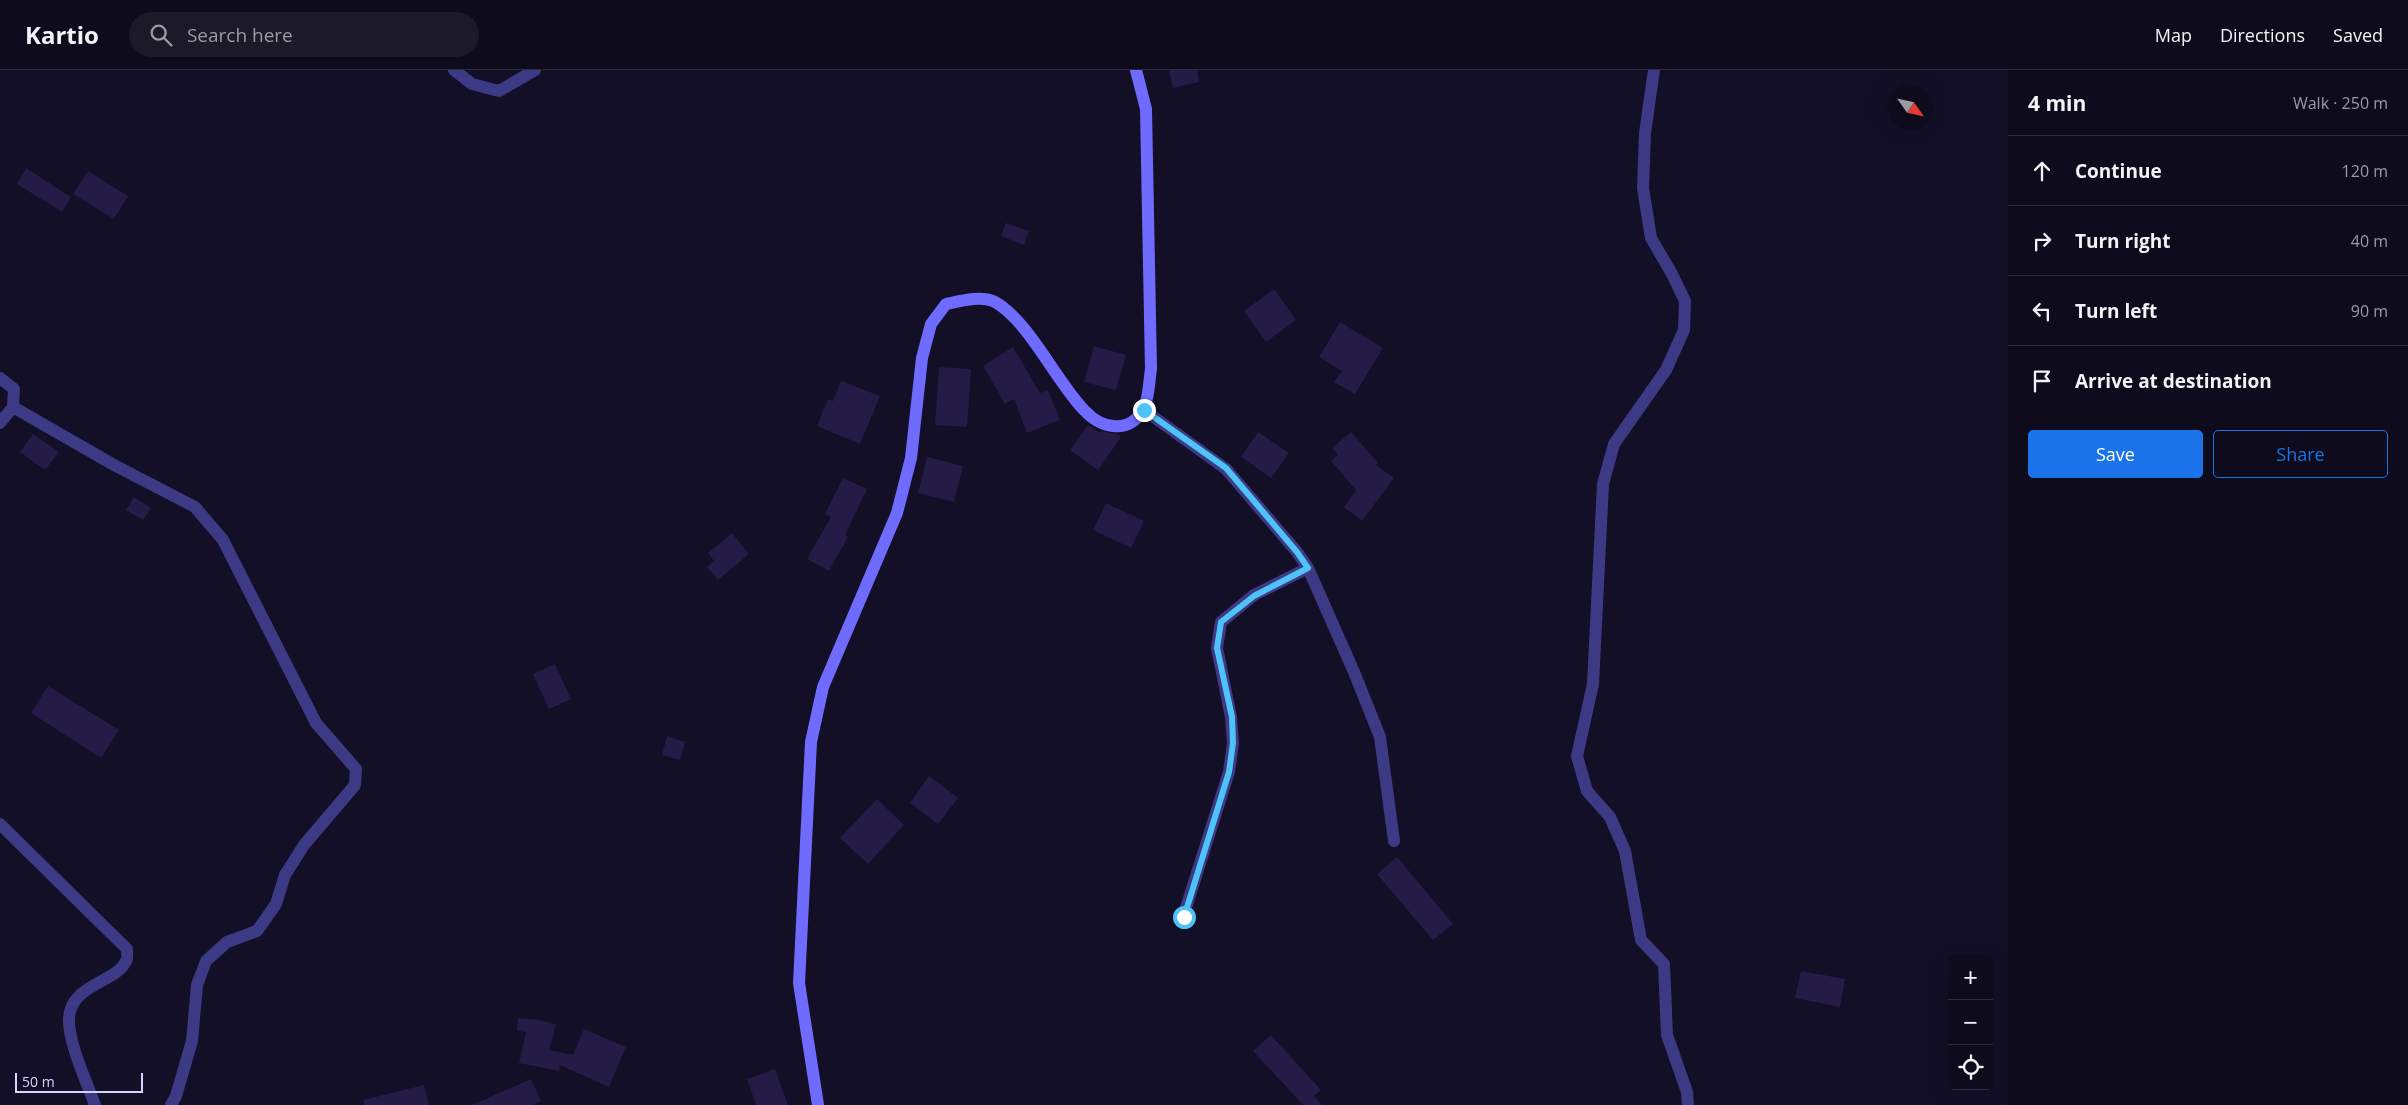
<!DOCTYPE html>
<html lang="en">
<head>
<meta charset="utf-8">
<style>
	:root { --surface:#0e0b1c; --page:#1c1929; --text:#f1f3f6; --muted:#9b9ba3; --line:#2e2b3b; --accent:#1a73e8 }
	body { margin:0; font-family:"Open Sans",sans-serif; background:var(--page); color:var(--text) }
	.controls { position:absolute; right:15px; bottom:15px; display:grid; overflow:hidden; border-radius:5px; box-shadow:0 5px 20px #0002 }
	.controls button { width:45px; height:45px; display:grid; place-items:center; padding:0; border:0; border-bottom:1px solid var(--line); background:var(--surface); color:var(--text); font:25px sans-serif }
	.compass { position:absolute; left:1888px; top:15px; width:45px; height:45px; border-radius:50%; background:var(--surface); box-shadow:0 5px 20px #0002; rotate:124deg }
	.scale { position:absolute; left:15px; bottom:12px; width:128px; box-sizing:border-box; padding-left:5px; border:2px solid #d9d4ff; border-top:0; font-size:14px; line-height:18px; white-space:nowrap; color:#d9d4ff; -webkit-text-stroke:4px #130f26; paint-order:stroke }
	.stop { position:absolute; width:15px; height:15px; margin:-11px; border:4px solid #4fc3f7; border-radius:50%; background:#fff }
	.stop.end { background:#4fc3f7; border-color:#fff; box-shadow:0 1px 5px #0008 }
	.list { margin:0; padding:0; list-style:none }
	h2 { display:flex; justify-content:space-between; align-items:center; height:65px; margin:0; padding:0 20px; font-size:21px }
	h2 small { font-size:16px; font-weight:400; color:var(--muted) }
	.list li { display:grid; grid-template-columns:32px 1fr auto; gap:15px; align-items:center; box-sizing:border-box; height:70px; padding:0 20px; border-top:1px solid var(--line) }
	.list b { display:block; font-size:19px; white-space:nowrap }
	.list em { font-size:16px; font-style:normal; color:var(--muted) }
	.actions { display:flex; gap:10px; padding:15px 20px }
	.actions a { flex:1; padding:11px 0; border:1px solid var(--accent); border-radius:5px; text-align:center; font-size:18px; color:var(--accent) }
	.actions .main { background:var(--accent); color:#fff }
	.icon { flex:none; width:28px; height:28px; fill:none; stroke:currentColor; stroke-width:2; stroke-linecap:round; stroke-linejoin:round }
	.map { position:relative; flex:none; width:2008px; height:1035px; overflow:hidden }
	header { display:flex; align-items:center; gap:30px; box-sizing:border-box; height:70px; padding:0 25px; background:var(--surface); border-bottom:1px solid var(--line) }
	header strong { font-size:24px }
	nav { display:flex; gap:28px; margin-inline-start:auto; font-size:18px }
	.search { width:350px; height:45px; background:var(--page); display:flex; align-items:center; gap:12px; box-sizing:border-box; padding:0 18px; border-radius:28px; color:var(--muted); font-size:19px }
	main { display:flex }
	aside { flex:1; background:var(--surface) }
	.map>svg:first-child { display:block }
</style>
</head>
<body>
<header>
<strong>Kartio</strong>
<div class="search"><svg class="icon" aria-label="search" viewBox="0 0 24 24"><circle cx="10" cy="10" r="6"/><path d="M15 15l6 6"/></svg>Search here</div>
<nav><a>Map</a><a>Directions</a><a>Saved</a></nav>
</header>
<main>
<div class="map">
<svg width="2008" height="1035" viewBox="0 0 2008 1035">
	<rect width="100%" height="100%" fill="#130f26"/>
	<path fill="#241b47" d="M1169,0h28l2,12 -26,6z
		M26,98l45,29 -9,15 -45,-28z
		M88,101l40,25 -14,23 -41,-25z
		M1006,153l23,8 -5,14 -23,-9z
		M1274,219l22,31 -30,22 -22,-31z
		M1340,252l43,26 -28,46 -21,-12 8,-11 -23,-14z
		M1094,276l32,9 -10,35 -32,-8z
		M1013,277l27,46 8,-3 12,30 -33,13 -13,-34 -9,5 -22,-38z
		M939,297l32,2 -4,58 -32,-2z
		M841,311l39,15 -20,48 -43,-18 11,-27 5,2z
		M1088,355l12,8 1,-2 16,3 4,3 -23,33 -28,-20z
		M1258,362l31,21 -18,25 -30,-21z
		M1351,362l27,31 -2,2 18,13 -32,43 -18,-14 12,-17 -25,-29 7,-6 -6,-7z
		M33,364l26,18 -14,18 -25,-18z
		M927,387l36,9 -9,36 -36,-9z
		M843,408l24,11 -22,46 3,2 -19,34 -22,-12 24,-42 -6,-3z
		M134,427l17,11 -8,12 -17,-10z
		M1106,433l38,18 -13,27 -38,-18z
		M732,463l17,21 -31,26 -11,-13 7,-6 -6,-8z
		M555,594l16,35 -22,10 -16,-35z
		M48,616l71,44 -18,28 -70,-45z
		M667,666l18,6 -5,18 -18,-5z
		M929,706l29,22 -20,26 -28,-21z
		M877,729l27,26 -36,39 -28,-26z
		M1397,787l56,67 -20,16 -56,-66z
		M1801,901l44,8 -5,28 -45,-9z
		M518,948l22,2 16,5 -7,25 24,5 11,-26 42,18 -17,40 -49,-22 -1,6 -40,-8 7,-31 -9,-1z
		M1271,965l50,55 -7,6 8,9h-19l-50,-54z
		M775,999l13,36h-32l-9,-26z
		M531,1009l10,22 -8,4h-61z
		M424,1015l5,20h-65l-1,-5z"/>
	<g fill="none" stroke-linecap="round" stroke-linejoin="round">
		<path stroke="#3d3a85" stroke-width="12" d="M454,0l18,14 27,7 36,-21
			M1654,0l-9,63 -2,55 8,50 21,36 13,27 -1,29 -18,40 -52,74 -11,40 -10,200 -16,72 10,35 23,26 15,34 16,89 23,24 3,71 20,57 1,13
			M0,308l14,11 -1,18 -13,16
			M13,337l101,58 81,42 28,33 93,183 40,46 -1,16 -51,60 -19,30 -9,29 -19,27 -30,11 -21,19 -9,24 -5,56 -16,55 -5,9
			M1144,340l82,59 71,83 11,16 46,104 26,65 14,104
			M0,754l127,125c0,4 1,9 -1,12 -10,22 -56,23 -57,58 -1,23 18,64 26,86
			M1183,847l46,-145 4,-29 -2,-26 -14,-69 4,-26 33,-27 54,-27"/>
		<path stroke="#6f6bff" stroke-width="12" d="M818,1035l-19,-122 12,-241 12,-55 74,-174 14,-55 11,-100 9,-34 15,-20c14,-3 36,-9 49,-2 34,19 62,81 90,109 17,18 44,23 58,-1 6,-10 6,-29 8,-41l-5,-260 -10,-39"/>
	</g>
	<g fill="none" stroke-linecap="round" stroke-linejoin="round">
		<path stroke="#4fc3f7" stroke-width="6" d="M1144,340l82,58 71,84 11,16 -54,28 -33,26 -4,26 15,69 1,26 -4,29 -45,145"/>
	</g>
</svg>
<div class="controls">
<button>+</button>
<button>−</button>
<button><svg class="icon" aria-label="locate" viewBox="0 0 24 24"><circle cx="12" cy="12" r="6"/><path d="M12 2v4M12 18v4M2 12h4M18 12h4"/></svg></button>
</div>
<svg class="compass" viewBox="-18 -18 36 36"><path d="M0-13l5 13h-10z" fill="#e53935"/><path d="M0 13l5-13h-10z" fill="#9b9ba3"/></svg>
<div class="scale">50 m</div>
<div class="stop" style="left:1184px;top:847px"></div>
<div class="stop end" style="left:1144px;top:340px"></div>
</div>
<aside>
<h2>4 min<small>Walk · 250 m</small></h2>
<ul class="list">
<li><svg class="icon" aria-label="ahead" viewBox="0 0 24 24"><path d="M12 20V5M6 11l6-6 6 6"/></svg><div><b>Continue</b></div><em>120 m</em></li>
<li><svg class="icon" aria-label="right" viewBox="0 0 24 24"><path d="M7 20v-9h11M14 6l5 5-5 5"/></svg><div><b>Turn right</b></div><em>40 m</em></li>
<li><svg class="icon" aria-label="left" viewBox="0 0 24 24"><path d="M17 20v-9H6M10 6l-5 5 5 5"/></svg><div><b>Turn left</b></div><em>90 m</em></li>
<li><svg class="icon" aria-label="arrive" viewBox="0 0 24 24"><path d="M6 21V4h12l-3 4 3 4H6"/></svg><div><b>Arrive at destination</b></div></li>
</ul>
<div class="actions"><a class="main">Save</a><a>Share</a></div>
</aside>
</main>
</body>
</html>
